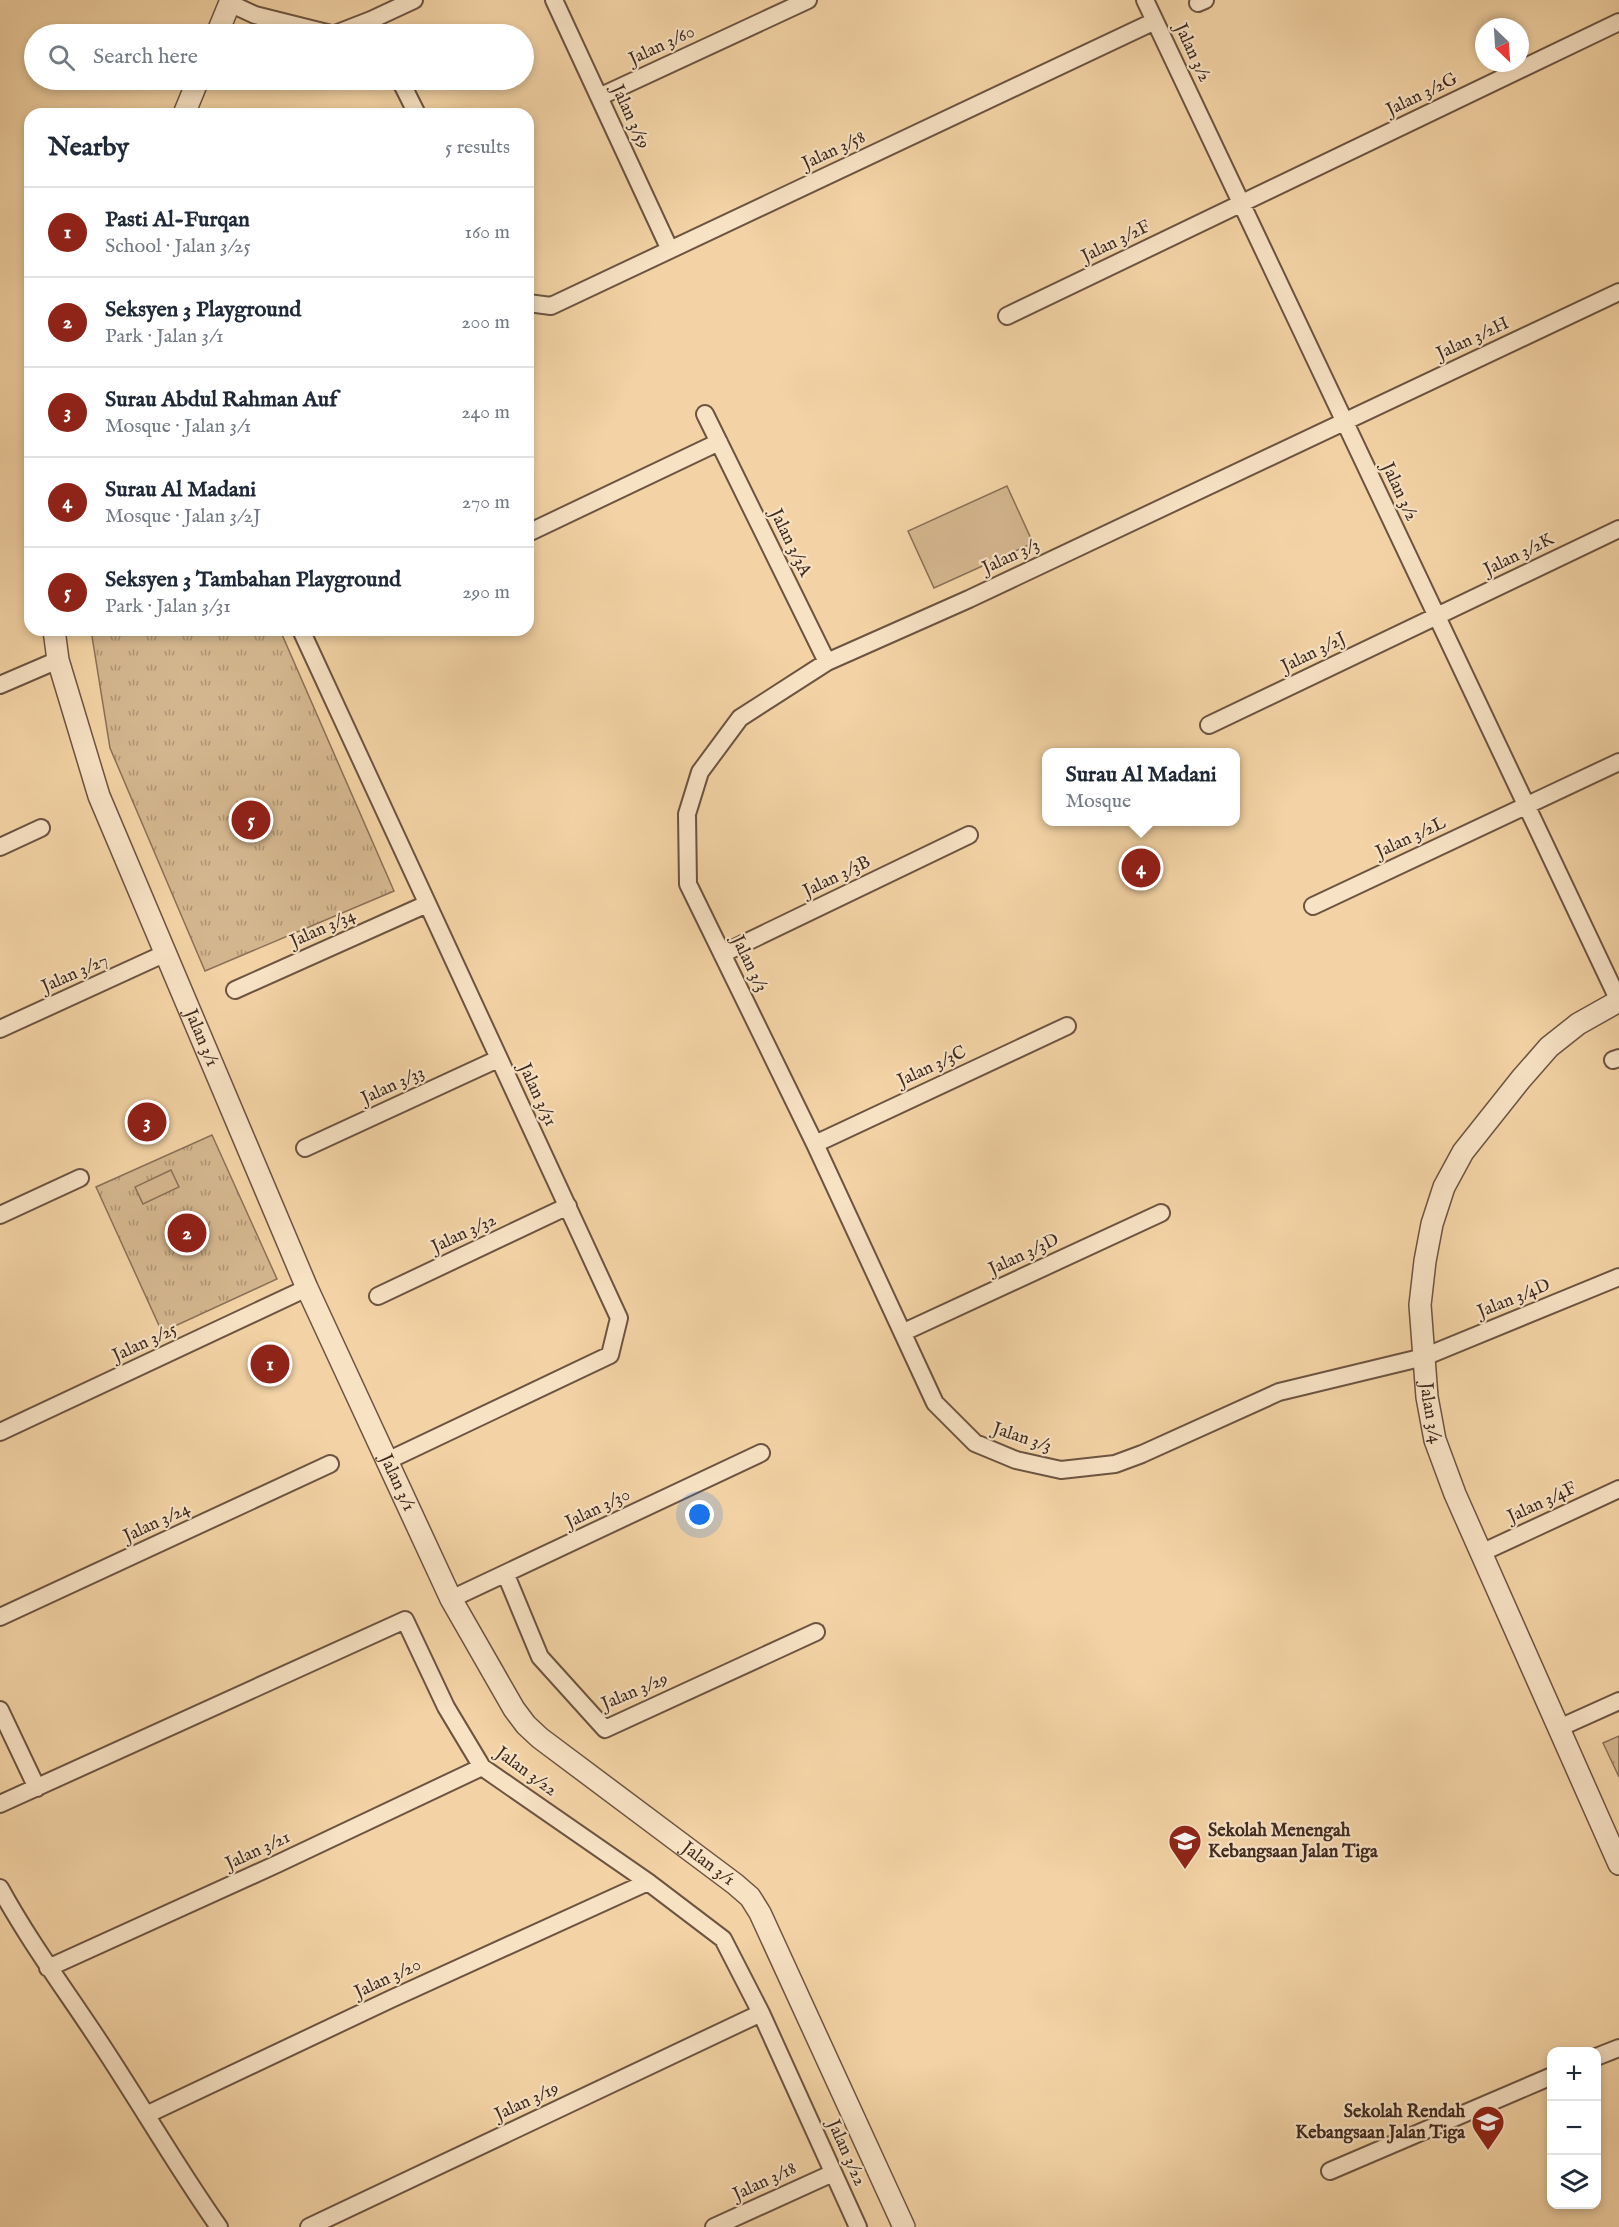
<!DOCTYPE html>
<html lang="en">
<head>
<meta charset="utf-8">
<style>
	:root { --surface:#fff; --page:#f6f6f7; --text:#1f2937; --muted:#747a83; --line:#e0e1e3; --accent:#8f2418 }
	body { margin:0; font-family:"IM FELL English",serif; background:var(--page); color:var(--text) }
	.controls { position:absolute; right:18px; bottom:18px; display:grid; overflow:hidden; border-radius:12px; box-shadow:0 3px 9px #0003 }
	.controls button { width:54px; height:54px; display:grid; place-items:center; padding:0; border:0; border-bottom:2px solid var(--line); background:var(--surface); color:var(--text); font:30px sans-serif }
	.compass { position:absolute; left:1475px; top:18px; width:54px; height:54px; border-radius:50%; background:var(--surface); box-shadow:0 3px 9px #0003; rotate:155deg }
	.you { position:absolute; left:700px; top:1515px; width:21px; height:21px; margin:-15px; border:4px solid #fff; border-radius:50%; background:#1a73e8; box-shadow:0 0 0 9px #1a73e833 }
	.badge { display:grid; place-items:center; width:39px; height:39px; border-radius:50%; background:var(--accent); color:#fff; font-size:20px; font-weight:700 }
	.pin { position:absolute; translate:-50% -50%; border:3px solid #fff; box-shadow:0 2px 6px #0006 }
	.popup { position:absolute; left:1042px; top:748px; width:198px; height:78px; box-sizing:border-box; display:grid; place-content:center; border-radius:12px; background:var(--surface); filter:drop-shadow(0 2px 4px #0005); font-size:20px; white-space:nowrap; color:var(--muted) }
	.popup b { font-size:22px; color:var(--text) }
	.popup::after { content:''; position:absolute; left:50%; top:100%; margin-left:-12px; border:12px solid transparent; border-top-color:var(--surface) }
	.list { margin:0; padding:0; list-style:none }
	h2 { display:flex; justify-content:space-between; align-items:center; height:78px; margin:0; padding:0 24px; font-size:26px }
	h2 small { font-size:20px; font-weight:400; color:var(--muted) }
	.list li { display:grid; grid-template-columns:39px 1fr auto; gap:18px; align-items:center; box-sizing:border-box; height:90px; padding:0 24px; border-top:2px solid var(--line) }
	.list b { display:block; font-size:22px; white-space:nowrap }
	.list p { margin:0; font-size:20px; white-space:nowrap; color:var(--muted) }
	.list em { font-size:20px; font-style:normal; color:var(--muted) }
	.icon { flex:none; width:33px; height:33px; fill:none; stroke:currentColor; stroke-width:2; stroke-linecap:round; stroke-linejoin:round }
	.map { position:relative; flex:none; width:1619px; height:2227px; overflow:hidden }
	.search { position:absolute; background:var(--surface); box-shadow:0 3px 9px #0003; left:24px; top:24px; width:510px; height:66px; display:flex; align-items:center; gap:15px; box-sizing:border-box; padding:0 21px; border-radius:33px; color:var(--muted); font-size:22px }
	.panel { position:absolute; background:var(--surface); box-shadow:0 3px 9px #0003; left:24px; top:108px; width:510px; height:528px; border-radius:18px }
	.map>svg:first-child { display:block }
</style>
</head>
<body>
<div class="map">
<svg width="1619" height="2227" viewBox="0 0 1619 2227">
	<defs>
		<pattern id="park-tufts" width="24" height="20" patternUnits="userSpaceOnUse" patternTransform="scale(1.5)"><rect width="24" height="20" fill="#d4b68e"/><path d="M3 7l-1-3M5 7V3M7 7l1-3M15 17l-1-3M17 17v-4M19 17l1-3" fill="none" stroke="#ad9474"/></pattern>
	</defs>
	<rect width="100%" height="100%" fill="#f3d3a5"/>
	<filter id="stains"><feTurbulence type="fractalNoise" baseFrequency=".00333" numOctaves="4"/><feColorMatrix values="0 0 0 0 .2 0 0 0 0 .09 0 0 0 0 .02 0 0 0 .5 -.17"/></filter>
	<radialGradient id="worn" r=".72"><stop offset=".6" stop-color="#630" stop-opacity="0"/><stop offset="1" stop-color="#630" stop-opacity=".3"/></radialGradient>
	<path fill="url(#park-tufts)" stroke="#8a7057" stroke-width="1.5" d="M91,630h189l114,261 -189,80 -95,-223z
		M212,1135l65,144 -115,53 -66,-145z
		M1619,1736v41l-16,-34z"/>
	<path fill="#d4b68e" stroke="#8a7057" stroke-width="1.5" d="M1007,486l26,57 -99,45 -26,-57z
		M171,1170l8,17 -36,17 -8,-17z"/>
	<g fill="none" stroke-linecap="round" stroke-linejoin="round">
		<defs>
			<path id="minor" d="M554,0l116,250
				M1145,0l474,1001
				M229,3l26,12 76,19
				M1198,3l7,-3
				M371,20l7,14
				M335,34l36,-14 43,-20
				M400,80l17,34
				M599,97l209,-97
				M1619,292l-650,307 -142,63 -87,56 -40,54 -13,42 1,70 127,260 120,259 40,40 41,17 45,10 54,-6 27,-10 137,-62 145,-35 195,-80
				M528,303l23,3 604,-285
				M1007,316l612,-294
				M705,414l122,248
				M528,533l191,-91
				M301,630l318,688 -9,37 -223,106
				M0,685l58,-25
				M1209,725l410,-196
				M0,847l41,-19
				M1313,906l306,-144
				M722,954l247,-119
				M235,990l192,-86
				M0,1029l166,-76
				M1613,1060l6,-2
				M815,1144l252,-118
				M305,1148l193,-89
				M0,1215l80,-37
				M378,1296l190,-90
				M904,1332l257,-119
				M0,1432l307,-144
				M1481,1553l138,-64
				M506,1575l34,82 65,72 211,-97
				M451,1599l310,-146
				M0,1617l330,-153
				M0,1710l37,78
				M1559,1728l60,-27
				M0,1804l405,-184 41,87 36,60 166,115 75,57 38,74 97,214
				M0,1888c29,53 64,100 97,150 42,63 79,128 122,189
				M48,1968l229,-104 205,-97
				M1596,2057l23,-9
				M146,2115l245,-116 257,-117
				M1330,2171l222,-95
				M309,2227l452,-214
				M714,2227l119,-54"/>
			<g id="tertiary">
				<path d="M217,34l14,-34"/>
				<path d="M184,114l14,-34"/>
				<path id="s1" d="M54,630l4,30 41,136 208,492 144,311 63,110 12,16 14,13 195,146 15,13 10,16 144,314"/>
				<path id="s2" d="M1619,1001l-41,23 -29,23 -28,32 -58,73 -19,35 -12,37 -7,37 -5,44 7,92 8,43 20,54 164,370"/>
			</g>
		</defs>
		<use href="#minor" stroke="#6c5441" stroke-width="20"/>
		<use href="#tertiary" stroke="#6c5441" stroke-width="24"/>
		<use href="#minor" stroke="#f7e2c4" stroke-width="16"/>
		<use href="#tertiary" stroke="#f7e2c4" stroke-width="21"/>
	</g>
	<defs>
		<symbol id="school-pin" viewBox="-11 -11 22 30"><path d="M0 17L-7.5 6A9.5 9.5 0 1 1 7.5 6Z" fill="#8f2418" stroke="#f7e2c4"/><path d="M0-5L7-2L0 1L-7-2ZM-4 1L0 2.5L4 1V4Q0 6-4 4Z" fill="#fff"/></symbol>
	</defs>
	<g fill-rule="evenodd">
		<use href="#school-pin" x="1166" y="1822" width="38" height="52"/>
		<use href="#school-pin" x="1469" y="2103" width="38" height="52"/>
	</g>
	<g text-anchor="middle" dominant-baseline="central" stroke-width="4.5" stroke-linejoin="round" paint-order="stroke">
		<g font-size="18" fill="#3f2a20" stroke="#f7e2c4">
			<text transform="translate(662 46) rotate(-25)">Jalan 3/60</text>
			<text transform="translate(1192 53) rotate(65)">Jalan 3/2</text>
			<text transform="translate(1422 95) rotate(-26)">Jalan 3/2G</text>
			<text transform="translate(630 117) rotate(65)">Jalan 3/59</text>
			<text transform="translate(834 151) rotate(-25)">Jalan 3/58</text>
			<text transform="translate(1116 242) rotate(-26)">Jalan 3/2F</text>
			<text transform="translate(1473 339) rotate(-25)">Jalan 3/2H</text>
			<text transform="translate(1399 492) rotate(65)">Jalan 3/2</text>
			<text transform="translate(790 543) rotate(64)">Jalan 3/3A</text>
			<text transform="translate(1519 555) rotate(-26)">Jalan 3/2K</text>
			<text transform="translate(1011 557) rotate(-25)">Jalan 3/3</text>
			<text transform="translate(1314 653) rotate(-26)">Jalan 3/2J</text>
			<text transform="translate(1411 838) rotate(-25)">Jalan 3/2L</text>
			<text transform="translate(837 877) rotate(-26)">Jalan 3/3B</text>
			<text transform="translate(323 929) rotate(-24)">Jalan 3/34</text>
			<text transform="translate(749 964) rotate(64)">Jalan 3/3</text>
			<text transform="translate(75 974) rotate(-24)">Jalan 3/27</text>
			<text stroke="none"><textPath href="#s1" startOffset="435">Jalan 3/1</textPath></text>
			<text transform="translate(932 1067) rotate(-25)">Jalan 3/3C</text>
			<text transform="translate(393 1086) rotate(-25)">Jalan 3/33</text>
			<text transform="translate(537 1095) rotate(65)">Jalan 3/31</text>
			<text transform="translate(464 1234) rotate(-25)">Jalan 3/32</text>
			<text transform="translate(1024 1255) rotate(-25)">Jalan 3/3D</text>
			<text transform="translate(1514 1299) rotate(-22)">Jalan 3/4D</text>
			<text transform="translate(145 1343) rotate(-25)">Jalan 3/25</text>
			<text stroke="none"><textPath href="#s2" startOffset="489">Jalan 3/4</textPath></text>
			<text transform="translate(1022 1438) rotate(18)">Jalan 3/3</text>
			<text stroke="none"><textPath href="#s1" startOffset="921">Jalan 3/1</textPath></text>
			<text transform="translate(1542 1503) rotate(-25)">Jalan 3/4F</text>
			<text transform="translate(598 1509) rotate(-26)">Jalan 3/30</text>
			<text transform="translate(157 1523) rotate(-25)">Jalan 3/24</text>
			<text transform="translate(635 1692) rotate(-23)">Jalan 3/29</text>
			<text transform="translate(526 1772) rotate(36)">Jalan 3/22</text>
			<text transform="translate(258 1851) rotate(-25)">Jalan 3/21</text>
			<text stroke="none"><textPath href="#s1" startOffset="1425">Jalan 3/1</textPath></text>
			<text transform="translate(388 1979) rotate(-25)">Jalan 3/20</text>
			<text transform="translate(527 2102) rotate(-25)">Jalan 3/19</text>
			<text transform="translate(846 2153) rotate(66)">Jalan 3/22</text>
			<text transform="translate(765 2182) rotate(-25)">Jalan 3/18</text>
		</g>
		<g font-size="18" font-weight="bold" fill="#3f2a20" stroke="#f7e2c4" text-anchor="start">
			<text x="1208" y="1831">Sekolah Menengah<tspan x="1208" dy="21">Kebangsaan Jalan Tiga</tspan></text>
			<text x="1465" y="2112" text-anchor="end">Sekolah Rendah<tspan x="1465" dy="21">Kebangsaan Jalan Tiga</tspan></text>
		</g>
	</g>
	<rect width="100%" height="100%" filter="url(#stains)"/>
	<rect width="100%" height="100%" fill="url(#worn)"/>
</svg>
<div class="controls">
<button>+</button>
<button>−</button>
<button><svg class="icon" aria-label="layers" viewBox="0 0 24 24"><path d="M12 4l9 5-9 5-9-5zM3 14l9 5 9-5"/></svg></button>
</div>
<svg class="compass" viewBox="-18 -18 36 36"><path d="M0-13l5 13h-10z" fill="#e53935"/><path d="M0 13l5-13h-10z" fill="#747a83"/></svg>
<div class="you"></div>
<div class="pin badge" style="left:270px;top:1364px">1</div>
<div class="pin badge" style="left:187px;top:1233px">2</div>
<div class="pin badge" style="left:147px;top:1122px">3</div>
<div class="pin badge" style="left:1141px;top:868px">4</div>
<div class="popup"><b>Surau Al Madani</b>Mosque</div>
<div class="pin badge" style="left:251px;top:820px">5</div>
<div class="search"><svg class="icon" aria-label="search" viewBox="0 0 24 24"><circle cx="10" cy="10" r="6"/><path d="M15 15l6 6"/></svg>Search here</div>
<section class="panel">
<h2>Nearby<small>5 results</small></h2>
<ul class="list">
<li><span class="badge">1</span><div><b>Pasti Al-Furqan</b><p>School · Jalan 3/25</p></div><em>160 m</em></li>
<li><span class="badge">2</span><div><b>Seksyen 3 Playground</b><p>Park · Jalan 3/1</p></div><em>200 m</em></li>
<li><span class="badge">3</span><div><b>Surau Abdul Rahman Auf</b><p>Mosque · Jalan 3/1</p></div><em>240 m</em></li>
<li><span class="badge">4</span><div><b>Surau Al Madani</b><p>Mosque · Jalan 3/2J</p></div><em>270 m</em></li>
<li><span class="badge">5</span><div><b>Seksyen 3 Tambahan Playground</b><p>Park · Jalan 3/31</p></div><em>290 m</em></li>
</ul>
</section>
</div>
</body>
</html>
